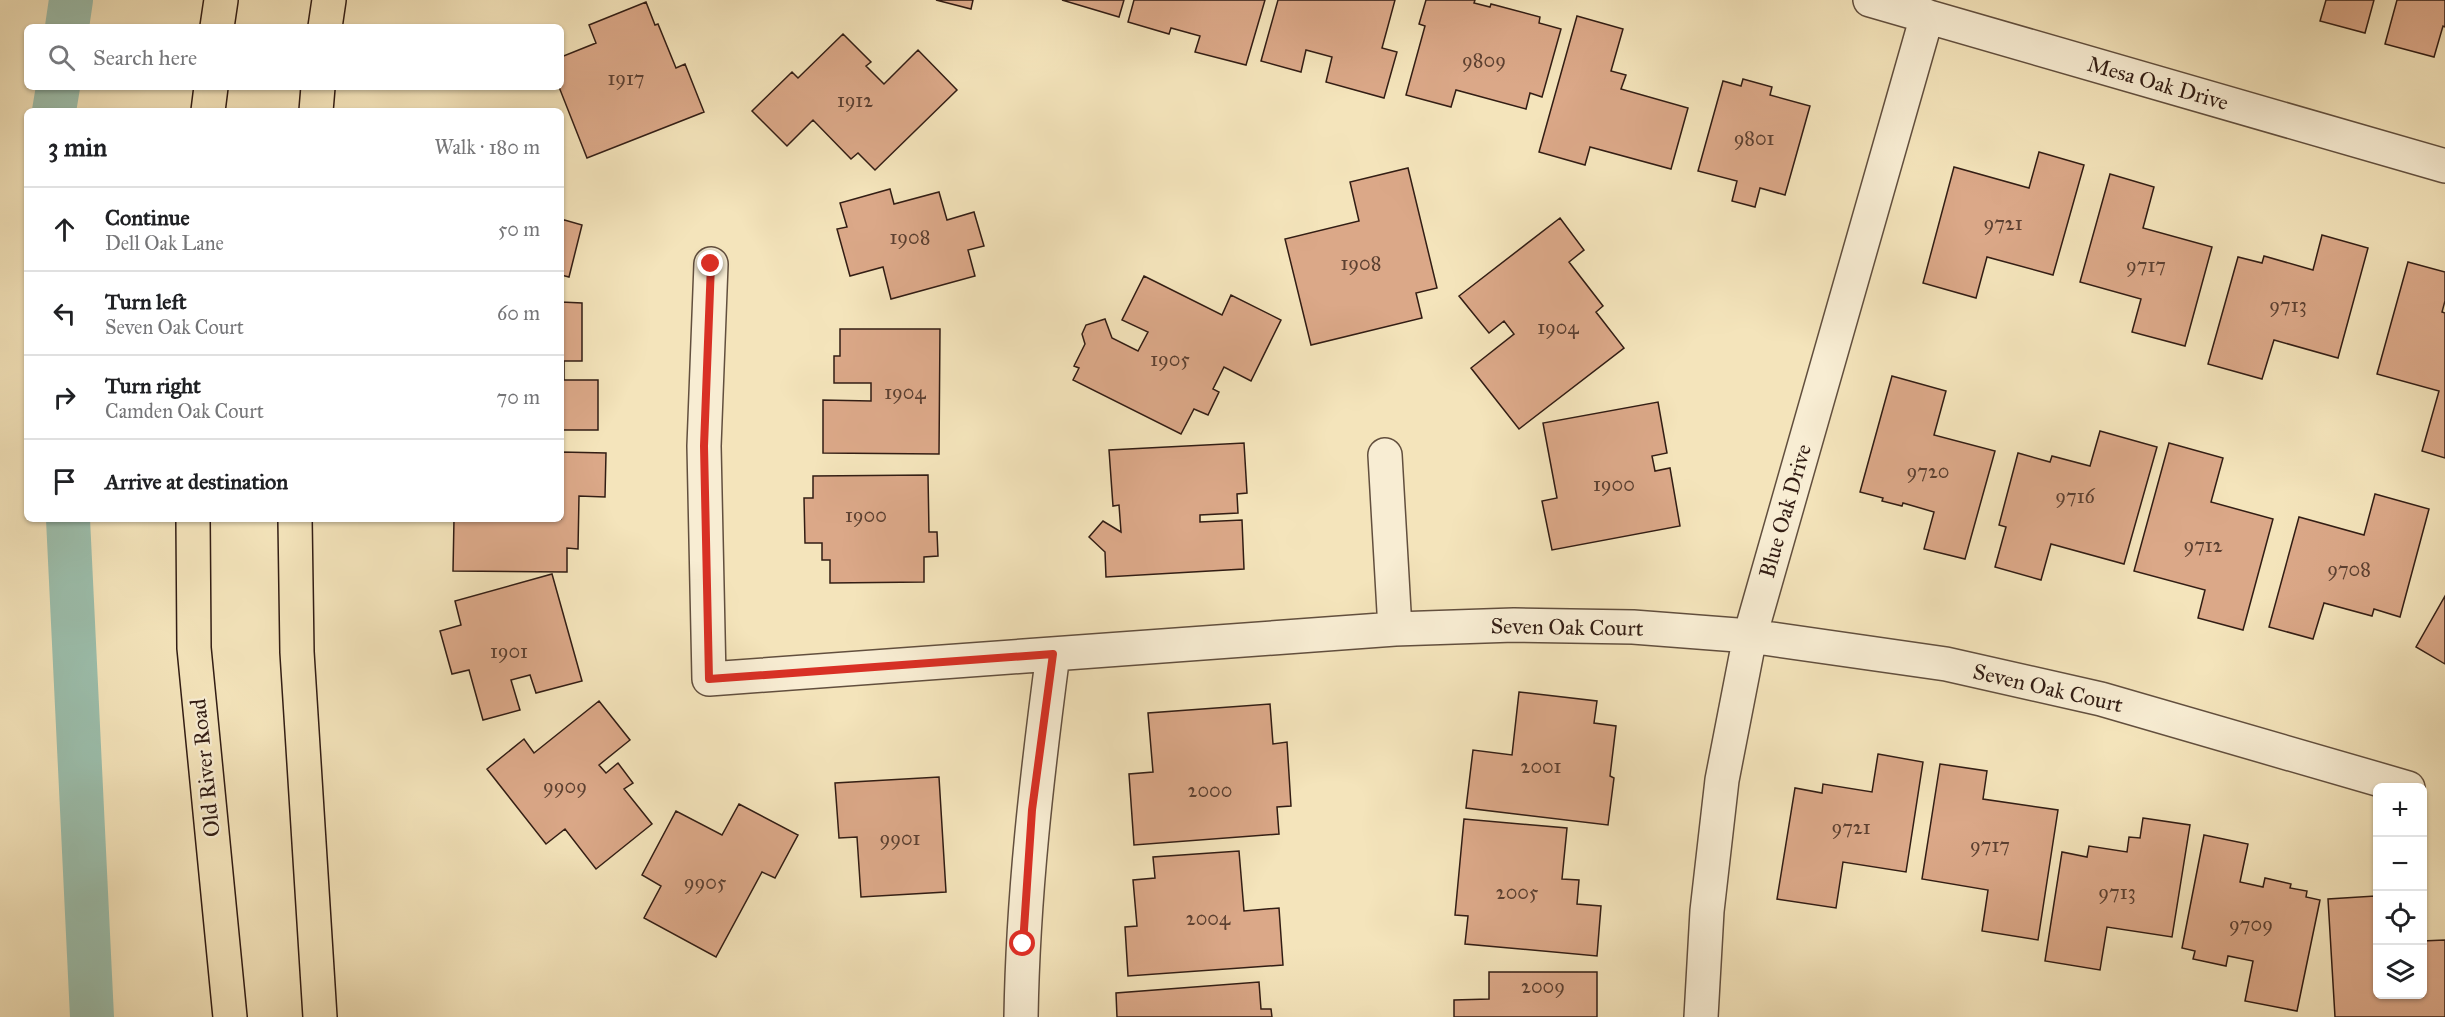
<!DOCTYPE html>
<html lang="en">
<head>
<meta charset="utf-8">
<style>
	:root { --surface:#fff; --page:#f2f2f2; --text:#202124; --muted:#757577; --line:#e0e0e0 }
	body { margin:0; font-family:"IM FELL Great Primer",serif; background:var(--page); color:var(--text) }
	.controls { position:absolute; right:18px; bottom:18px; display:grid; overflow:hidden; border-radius:9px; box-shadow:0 2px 4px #0004 }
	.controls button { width:54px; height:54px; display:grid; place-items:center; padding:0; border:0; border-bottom:2px solid var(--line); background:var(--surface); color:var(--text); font:30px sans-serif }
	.stop { position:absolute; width:18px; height:18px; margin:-14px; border:4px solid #d93025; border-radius:50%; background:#fff }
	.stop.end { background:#d93025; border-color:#fff; box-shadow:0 2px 6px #0008 }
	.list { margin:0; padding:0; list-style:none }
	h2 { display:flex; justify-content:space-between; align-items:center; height:78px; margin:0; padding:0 24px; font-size:26px }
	h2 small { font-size:20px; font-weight:400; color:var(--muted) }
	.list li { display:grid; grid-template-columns:39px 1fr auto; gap:18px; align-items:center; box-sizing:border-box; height:84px; padding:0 24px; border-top:2px solid var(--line) }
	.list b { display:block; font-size:22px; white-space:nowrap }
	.list p { margin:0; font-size:20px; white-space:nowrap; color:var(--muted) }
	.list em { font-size:20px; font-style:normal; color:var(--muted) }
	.icon { flex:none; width:33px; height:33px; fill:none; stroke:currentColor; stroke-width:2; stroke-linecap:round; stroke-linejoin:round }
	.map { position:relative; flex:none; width:2445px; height:1017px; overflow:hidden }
	.search { position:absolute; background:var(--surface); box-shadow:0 2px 4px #0004; left:24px; top:24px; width:540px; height:66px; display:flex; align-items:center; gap:15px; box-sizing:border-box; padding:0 21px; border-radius:9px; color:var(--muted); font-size:22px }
	.panel { position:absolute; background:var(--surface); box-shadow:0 2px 4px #0004; left:24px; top:108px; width:540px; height:414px; border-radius:9px }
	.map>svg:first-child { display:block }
</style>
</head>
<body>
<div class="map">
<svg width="2445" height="1017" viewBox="0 0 2445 1017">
	<rect width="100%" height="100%" fill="#f4e4bb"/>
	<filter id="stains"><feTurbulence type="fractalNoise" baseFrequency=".00333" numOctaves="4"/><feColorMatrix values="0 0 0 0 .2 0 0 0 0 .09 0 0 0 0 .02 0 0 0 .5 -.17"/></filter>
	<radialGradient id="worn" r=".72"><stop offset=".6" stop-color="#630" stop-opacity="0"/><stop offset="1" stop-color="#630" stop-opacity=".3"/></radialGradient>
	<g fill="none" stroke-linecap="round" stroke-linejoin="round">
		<path stroke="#9cbfad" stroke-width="44" d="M67,27l4,-27
			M54,111l4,-24
			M68,519l24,498"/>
	</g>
	<path fill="#dba888" stroke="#321d14" stroke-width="1.5" d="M936,0h37l-2,9z
		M1062,0h62l-5,17z
		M1134,0h131l-19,65 -51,-13 5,-16 -29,-8 -2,6 -41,-12z
		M1278,0h117l-13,48 15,4 -13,46 -58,-16 6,-25 -26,-7 -5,22 -40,-11z
		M1426,0h49l-1,3 16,4 1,-3 49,13 -1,6 22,6 -19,68 -12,-4 -4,16 -70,-19 -5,17 -45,-12 19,-69 -6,-2z
		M2326,0h48l-9,33 -45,-12z
		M2397,0h48v27l-2,-1 -9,31 -49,-13z
		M646,2l9,23 3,-1 18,44 9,-4 19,48 -117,46 -28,-71 2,-30 35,-14 -7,-18z
		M1577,16l46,13 -12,42 15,4 -5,14 67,19 -17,61 -81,-22 -5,18 -46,-13z
		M843,34l28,28 -5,4 18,18 34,-34 39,40 -82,80 -17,-17 -7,6 -38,-39 -26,26 -35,-35 40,-39 6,6z
		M1743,79l29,8 -2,8 40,11 -25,89 -25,-7 -5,19 -23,-6 5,-20 -39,-10 25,-90 18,5z
		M2039,152l45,13 -31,110 -66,-18 -11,41 -53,-15 31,-116 75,21z
		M1408,168l29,120 -21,5 6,25 -111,27 -26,-106 74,-18 -9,-39z
		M2110,174l44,13 -11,41 69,19 -27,99 -53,-14 9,-33 -61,-17z
		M890,189l4,15 45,-12 8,28 27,-8 10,34 -16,4 7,26 -84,23 -8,-32 -33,9 -13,-47 10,-2 -7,-24z
		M1560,218l24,32 -15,12 34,44 -7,6 28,36 -105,81 -48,-61 43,-34 -10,-13 -15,12 -30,-37z
		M561,219l21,6 -13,52 -8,-2z
		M2322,235l46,13 -30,110 -64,-18 -12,39 -54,-15 30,-107 24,6 2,-7 49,14z
		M2408,262l37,10v29l-3,11 3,1v145l-23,-7 17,-60 -62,-17z
		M1144,276l78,39 9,-20 50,25 -30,61 -27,-14 -11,22 6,3 -11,23 -14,-6 -13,25 -108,-54 6,-12 -5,-2 11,-22 -3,-10 4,-9 19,-6 7,19 26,13 10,-19 -26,-12z
		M561,302l21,1v58h-18v19h34v50h-37z
		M840,329h100l-1,125 -116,-1v-53l48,1v-18h-37v-27h6z
		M1892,376l54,15 -12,44 61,16 -30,108 -41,-10 10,-37 -31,-9 -1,3 -20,-5 1,-3 -23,-6z
		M1658,402l9,51 -15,3 3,15 15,-3 10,58 -128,24 -10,-49 15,-3 -14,-75z
		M2100,431l57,16 -33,117 -73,-20 -10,36 -46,-13 11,-40 -7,-2 19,-72 32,9 2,-6 38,10z
		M1244,443l3,50 -10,1 1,19 -38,2v7l42,-2 2,49 -138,8 -1,-25 -16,-15 14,-16 18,11 -2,-27 -6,1 -4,-56z
		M2169,443l54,15 -12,44 62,17 -30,111 -45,-12 7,-28 -71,-19z
		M561,452l45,1 -1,44 -26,-1 -1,53 -11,-1v24l-114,-1 1,-52h107z
		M928,475l1,57h8l1,24 -14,1v25l-94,1v-23h-8v-17h-17l-1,-45h9v-22z
		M2375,494l54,15 -29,108 -26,-8 -2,7 -48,-13 -11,36 -44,-12 30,-110 65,18z
		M552,574l30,107 -46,12 -6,-18 -19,5 9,30 -37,10 -14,-50 -17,4 -12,-43 21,-6 -6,-24z
		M2445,596v68l-29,-17z
		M1519,692l78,9 -3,22 22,3 -6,50 4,2 -6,47 -142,-17 7,-58 39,5z
		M599,701l31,39 -31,25 7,8 12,-10 15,20 -9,6 28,35 -56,45 -31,-40 -19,15 -59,-75 37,-30 10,14z
		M1270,704l3,40 14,-2 4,64 -14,1 2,27 -145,11 -5,-71 24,-2 -5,-59z
		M1878,754l45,8 -17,110 -63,-10 -7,46 -59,-9 18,-111 27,5 1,-9 49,8z
		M1940,764l47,7 -4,28 75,11 -20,130 -56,-9 6,-41 -66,-11z
		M939,777l7,115 -85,5 -4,-60 -18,1 -4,-55z
		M739,804l59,31 -23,43 -13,-6 -46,85 -72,-39 17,-32 -19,-11 34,-64 46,24z
		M2143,818l47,7 -18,112 -65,-10 -7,43 -55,-9 17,-109 25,5 2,-11 38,6 2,-15 11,1z
		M1464,819l103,9 -5,51 17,1 -2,24 24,2 -4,50 -132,-12 3,-28 -13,-1z
		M2204,835l44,9 -8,38 23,5 2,-9 26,6 -1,4 17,3 -1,6 14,3 -23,111 -52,-10 8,-40 -25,-5 -2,10 -33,-7 2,-8 -13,-3z
		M1239,851l5,60 35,-3 4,57 -155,11 -3,-49 12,-1 -4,-46 22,-2 -2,-21z
		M2375,896l3,98h44v-53l23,-1v77h-110l-7,-118z
		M1489,972h108v45h-143v-17l35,-1z
		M1259,982l2,27h10l1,8h-155l-1,-24z"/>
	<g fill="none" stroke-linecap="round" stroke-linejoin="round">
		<defs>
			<path id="minor" d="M1870,0l575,166
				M711,264l-7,182 5,233 686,-50 119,-4 119,2 117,9 196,28 155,35 307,89
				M1385,455l10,174
				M1021,1017c2,-122 16,-242 32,-363
				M1701,1017l6,-106 15,-131 28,-144 177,-620"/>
			<path id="major" d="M217,27l4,-27
				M325,27l4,-27
				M208,111l3,-24
				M316,111l2,-24
				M193,519l1,129 36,369
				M295,519l2,133 23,365"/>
		</defs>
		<use href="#minor" stroke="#624f3e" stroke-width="36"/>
		<use href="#major" stroke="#321d14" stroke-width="36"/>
		<use href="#minor" stroke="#f8edd3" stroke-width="33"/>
		<use href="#major" stroke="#f4e4bb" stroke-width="33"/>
	</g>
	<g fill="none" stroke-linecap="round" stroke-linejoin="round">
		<path stroke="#d93025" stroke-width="8" d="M711,264l-7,182 5,233 344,-25 -21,156 -9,134"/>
	</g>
	<g text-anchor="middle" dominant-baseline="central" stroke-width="4.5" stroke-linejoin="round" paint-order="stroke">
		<g font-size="20" fill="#5c4031">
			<text x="1484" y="60">9809</text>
			<text x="626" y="78">1917</text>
			<text x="855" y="100">1912</text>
			<text x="1754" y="138">9801</text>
			<text x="2003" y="223">9721</text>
			<text x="910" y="237">1908</text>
			<text x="1361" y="263">1908</text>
			<text x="2146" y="265">9717</text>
			<text x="2288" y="305">9713</text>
			<text x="1558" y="327">1904</text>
			<text x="1170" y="359">1905</text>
			<text x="905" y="392">1904</text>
			<text x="1928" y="471">9720</text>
			<text x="1614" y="484">1900</text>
			<text x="2075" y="496">9716</text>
			<text x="866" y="515">1900</text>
			<text x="2203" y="545">9712</text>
			<text x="2349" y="569">9708</text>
			<text x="509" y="651">1901</text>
			<text x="1541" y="766">2001</text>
			<text x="565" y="786">9909</text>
			<text x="1210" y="790">2000</text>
			<text x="1851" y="827">9721</text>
			<text x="900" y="838">9901</text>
			<text x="1990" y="845">9717</text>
			<text x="705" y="882">9905</text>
			<text x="1517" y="892">2005</text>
			<text x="2117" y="892">9713</text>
			<text x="1208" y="918">2004</text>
			<text x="2251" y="924">9709</text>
			<text x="1543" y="986">2009</text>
		</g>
		<g font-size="22" fill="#321d14" stroke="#f8edd3">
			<text transform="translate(2158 83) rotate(16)">Mesa Oak Drive</text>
			<text transform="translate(1785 511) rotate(-74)">Blue Oak Drive</text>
			<text transform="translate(1567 627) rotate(1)">Seven Oak Court</text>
			<text transform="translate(2048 688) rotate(13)">Seven Oak Court</text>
			<text transform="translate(205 768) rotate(-96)">Old River Road</text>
		</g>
	</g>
	<rect width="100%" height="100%" filter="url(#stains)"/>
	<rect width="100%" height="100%" fill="url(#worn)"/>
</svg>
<div class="controls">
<button>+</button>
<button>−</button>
<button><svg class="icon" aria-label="locate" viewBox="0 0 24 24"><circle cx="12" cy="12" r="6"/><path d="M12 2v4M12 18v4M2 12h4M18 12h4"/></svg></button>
<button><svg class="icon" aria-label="layers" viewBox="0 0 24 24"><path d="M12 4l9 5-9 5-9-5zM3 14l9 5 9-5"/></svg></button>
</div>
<div class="stop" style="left:1023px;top:944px"></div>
<div class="stop end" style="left:711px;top:264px"></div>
<div class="search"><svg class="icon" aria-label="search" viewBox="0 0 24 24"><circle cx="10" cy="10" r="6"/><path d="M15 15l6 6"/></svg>Search here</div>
<section class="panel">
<h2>3 min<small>Walk · 180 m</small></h2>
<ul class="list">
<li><svg class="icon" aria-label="ahead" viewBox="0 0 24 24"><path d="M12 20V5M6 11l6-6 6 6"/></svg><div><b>Continue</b><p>Dell Oak Lane</p></div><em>50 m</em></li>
<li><svg class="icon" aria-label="left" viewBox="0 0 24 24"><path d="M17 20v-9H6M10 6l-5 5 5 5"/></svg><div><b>Turn left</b><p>Seven Oak Court</p></div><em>60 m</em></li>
<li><svg class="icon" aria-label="right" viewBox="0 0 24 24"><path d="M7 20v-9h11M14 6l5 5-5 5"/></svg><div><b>Turn right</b><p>Camden Oak Court</p></div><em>70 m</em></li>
<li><svg class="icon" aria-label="arrive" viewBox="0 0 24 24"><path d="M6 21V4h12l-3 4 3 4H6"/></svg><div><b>Arrive at destination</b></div></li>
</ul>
</section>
</div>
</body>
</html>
